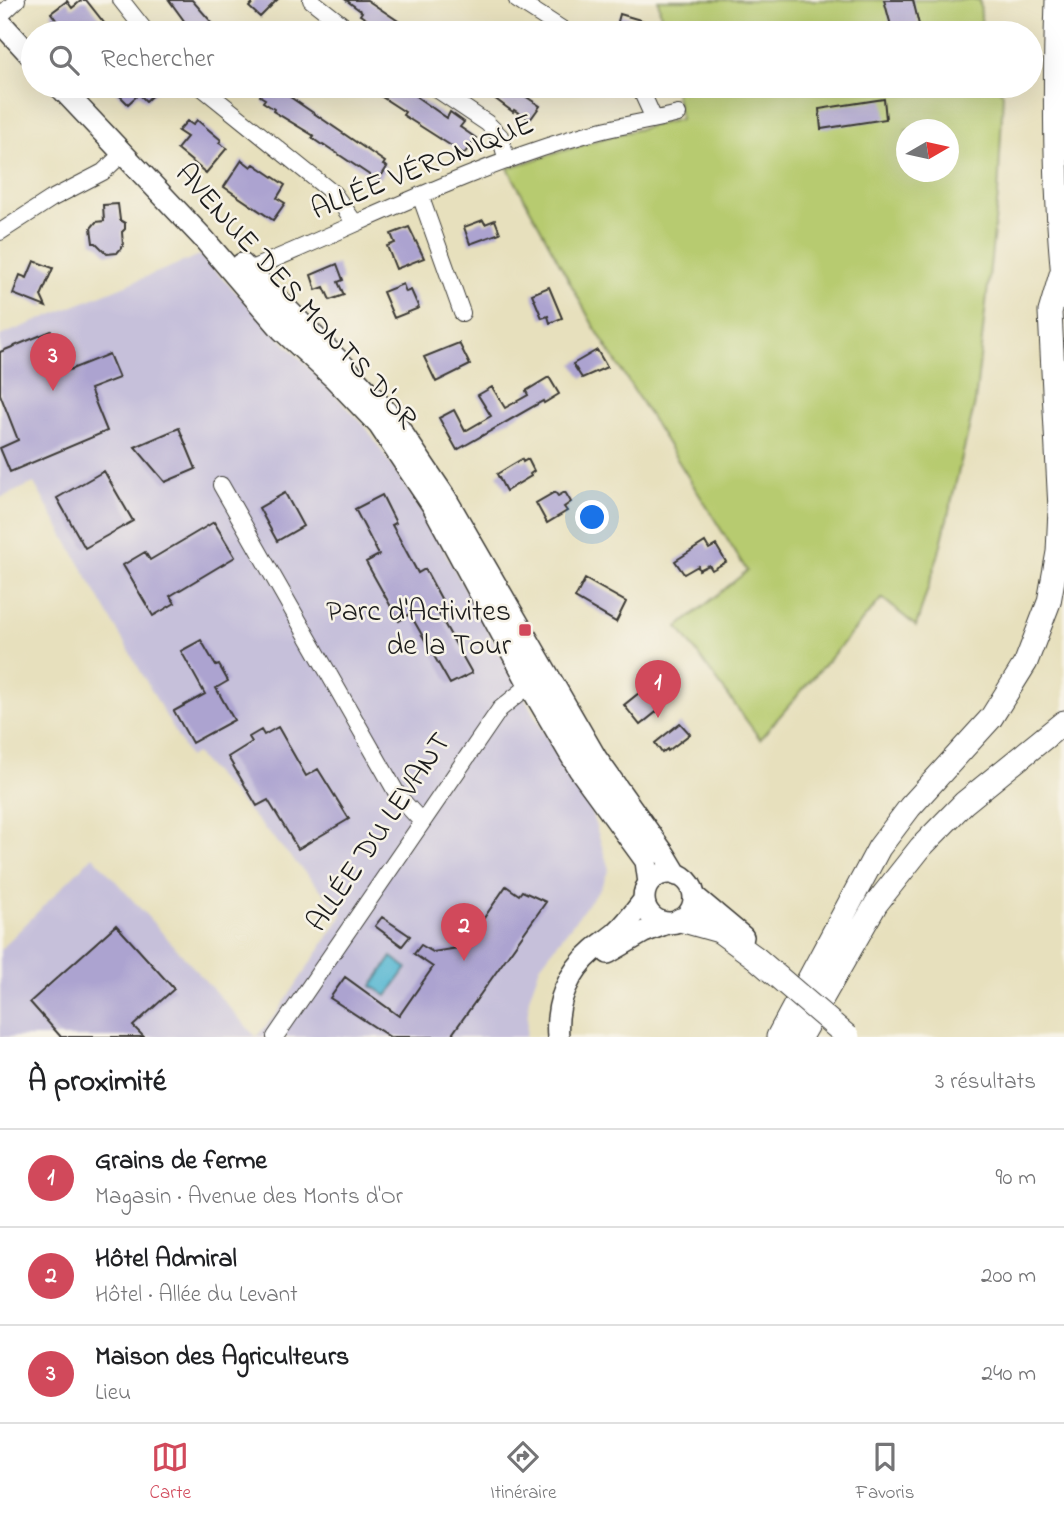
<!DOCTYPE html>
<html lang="fr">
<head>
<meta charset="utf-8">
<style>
	:root { --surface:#fff; --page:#f2f2f2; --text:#202124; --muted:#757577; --line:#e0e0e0; --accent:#d1495b }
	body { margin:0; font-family:"Indie Flower",sans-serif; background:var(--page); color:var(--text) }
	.compass { position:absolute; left:896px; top:119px; width:63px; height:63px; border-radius:50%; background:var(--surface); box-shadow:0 7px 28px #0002; rotate:81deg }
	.you { position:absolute; left:593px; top:518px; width:24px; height:24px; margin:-18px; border:5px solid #fff; border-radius:50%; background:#1a73e8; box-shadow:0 0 0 10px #1a73e833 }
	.badge { display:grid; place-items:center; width:46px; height:46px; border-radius:50%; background:var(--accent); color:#fff; font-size:23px; font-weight:700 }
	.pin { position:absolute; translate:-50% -58px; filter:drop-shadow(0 2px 4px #0008) }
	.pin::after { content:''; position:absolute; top:37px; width:24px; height:21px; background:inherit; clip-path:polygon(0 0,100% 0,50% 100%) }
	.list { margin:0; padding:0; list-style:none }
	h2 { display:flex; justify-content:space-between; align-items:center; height:91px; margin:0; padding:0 28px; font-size:30px }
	h2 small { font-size:23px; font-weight:400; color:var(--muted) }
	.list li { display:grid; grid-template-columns:46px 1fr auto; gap:21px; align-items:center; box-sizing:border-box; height:98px; padding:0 28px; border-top:2px solid var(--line) }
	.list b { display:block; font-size:26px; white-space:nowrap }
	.list p { margin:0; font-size:23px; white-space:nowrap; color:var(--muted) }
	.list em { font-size:23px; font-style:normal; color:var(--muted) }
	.icon { flex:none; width:38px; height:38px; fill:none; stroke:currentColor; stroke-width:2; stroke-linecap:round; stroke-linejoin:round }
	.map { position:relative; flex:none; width:1064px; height:1037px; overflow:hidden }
	.search { position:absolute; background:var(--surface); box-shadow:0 7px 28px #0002; left:21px; right:21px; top:21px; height:77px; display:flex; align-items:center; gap:18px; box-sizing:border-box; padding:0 24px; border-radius:38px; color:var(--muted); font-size:26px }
	.sheet { height:385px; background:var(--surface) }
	nav { display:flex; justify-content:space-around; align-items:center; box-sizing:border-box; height:98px; border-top:2px solid var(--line); background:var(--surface); font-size:19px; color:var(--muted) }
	nav a { display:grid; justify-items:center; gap:4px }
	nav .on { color:var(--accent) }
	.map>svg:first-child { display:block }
</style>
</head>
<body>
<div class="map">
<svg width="1064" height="1037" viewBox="0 0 1064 1037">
	<rect width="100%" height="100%" fill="#f7f3e8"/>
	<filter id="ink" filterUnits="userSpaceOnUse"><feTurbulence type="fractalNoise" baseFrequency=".0143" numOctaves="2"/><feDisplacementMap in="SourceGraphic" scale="14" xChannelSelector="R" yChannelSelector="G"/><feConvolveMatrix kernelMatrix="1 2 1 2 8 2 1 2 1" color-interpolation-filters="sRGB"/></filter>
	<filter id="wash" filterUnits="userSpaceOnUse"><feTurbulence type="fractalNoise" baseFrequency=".00686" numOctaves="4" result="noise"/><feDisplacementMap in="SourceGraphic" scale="28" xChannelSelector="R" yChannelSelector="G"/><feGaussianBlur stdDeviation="1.57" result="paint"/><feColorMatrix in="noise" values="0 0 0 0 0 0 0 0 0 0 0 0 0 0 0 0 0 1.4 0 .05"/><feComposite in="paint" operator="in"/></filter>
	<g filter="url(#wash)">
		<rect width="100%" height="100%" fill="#e7e0bd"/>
		<path fill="#c6c0da" d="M200,255l165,171 59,88 123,224 41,63 21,68 -8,18 -61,79 -11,32 -3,39h-526v-87l93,-94 163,181 21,-24 66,-99 -148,-161 -6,4 -155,-274 -34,15v-162z"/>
		<path fill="#b7cb6f" stroke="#6a7446" stroke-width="2" fill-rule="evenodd" d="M658,0h322l2,33h-318z
			M674,86h322l7,7 -5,102 -23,208 -36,150 -23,73 -34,-28 -122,141 -82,-112 69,-56 -154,-246 -85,-157 103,-32 70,-17zM906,130h42v42h-42z"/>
		<path fill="#52b6d1" stroke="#376976" stroke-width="2" d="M392,957l15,11 -20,28 -15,-10z"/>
		<g id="blocks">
			<path fill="#aca3d0" d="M82,0h4l26,33h-46l-15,-20 16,-12 5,7z
				M169,0h23l29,33h-28z
				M255,0h22l-17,17 -11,-10z
				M346,0h21l49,33h-28l-28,-18 2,-3z
				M884,0h29l8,33h-28z
				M620,14l27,8 -3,11h-29z
				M110,86h52l-16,15 -7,-7 -11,10z
				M266,86h8l111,76 -2,3 4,2 -7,11 -4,-2 -2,2 -51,-34 -1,1 -10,-7 2,-2 -41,-25 1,-2 -11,-7 2,-3 -5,-3z
				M365,86h46l9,7 -3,4 30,21 3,-6 14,10 -4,5 16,11 -12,16 -61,-39 2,-3z
				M478,86h32l30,20 -10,14 -16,-10 -1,2z
				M884,99l2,20 -65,10 -2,-20z
				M197,120l24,20 -2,3 8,5 -21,25 -29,-24 10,-12 -9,-6 9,-10 6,4z
				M242,160l9,7 3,-3 31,21 -8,13 8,5 -12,17 -49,-33z
				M118,204l2,16 5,3v6l-3,3 1,14 -6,7 -10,1 -11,-11h-3l-2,-15 5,-6 8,-1 -1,-16z
				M483,220l2,4 10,-4 5,13 -30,11 -6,-17z
				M409,227l15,31 -28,11 -9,-23 8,-3 -4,-9z
				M34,261l19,7 -12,28 5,11 -33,-13 7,-19 7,3z
				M337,264l6,16 -5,2 6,13 -14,5 -6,-13 -8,3 -5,-15z
				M403,284l3,8 5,-2 8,18 -25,10 -11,-26z
				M549,287l13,31 -12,5 -2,-7 -6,2 -10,-24z
				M51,331l16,40 42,-17 10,24 -29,11 17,42 -97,41 -10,-24 18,-8 -18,-46v-42z
				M459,343l11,22 -34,17 -12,-25z
				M597,350l10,17 -25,11 -9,-14z
				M549,377l10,17 -15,9 -1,-2 -86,49 -18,-32 15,-8 11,21 26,-15 -13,-21 14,-8 13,21 23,-13 -2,-4z
				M179,428l17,41 -31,13 -30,-35z
				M522,459l1,3 5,-3 6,12 -4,3 1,2 -25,15 -9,-17z
				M104,471l29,50 -48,27 -28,-50z
				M555,492l3,4 7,-4 6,10 -7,5 3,4 -20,12 -11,-20z
				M285,493l18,33 -26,15 -18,-33z
				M382,495l14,28 -4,2 26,48 7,-4 19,35 -8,5 36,64 -22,11 -40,-70 -11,7 -33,-59 13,-7 -24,-46z
				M214,522l21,35 -65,39 5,7 -22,13 -30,-51 22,-13 5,8z
				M705,542l4,7 7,-4 10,17 -14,8 -3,-5 -10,5 -1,-4 -14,8 -9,-13z
				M585,579l41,23 -10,20 -41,-24z
				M201,640l15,26 3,-1 9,16 -12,7 18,32 -42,23 -18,-32 31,-17 -24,-43z
				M654,681l16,20 -30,24 -16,-20z
				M680,723l10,11 -22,17 -1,-2 -5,4 -7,-10z
				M278,727l28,49 12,-7 31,50 -51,30 -30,-49 -11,6 -29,-49 24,-15 -3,-5 12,-7 3,5z
				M506,886l13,9 3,-4 24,11 -96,135h-60l-60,-39 15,-21 54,39 34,-49 -19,-13 7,-9 12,7 31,-5z
				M382,917l28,19 -8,10 -27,-20z
				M116,925l58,64 -41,37 11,11h-83l-31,-35z"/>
		</g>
	</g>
	<g filter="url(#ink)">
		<use href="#blocks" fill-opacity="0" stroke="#3a3934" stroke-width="2"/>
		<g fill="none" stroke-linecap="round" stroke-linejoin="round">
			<defs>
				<path id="minor" d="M121,0l26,33
					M311,0l42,33
					M517,0l51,33
					M0,16l17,-16
					M200,86l134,108 21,29
					M432,86l55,37 13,13 7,25
					M639,86l15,33
					M420,195l42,118
					M0,232l51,-33 52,-27 19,-18
					M241,273c114,-46 224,-104 343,-138 31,-9 63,-13 94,-21
					M221,485l178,312 23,25
					M275,1037l225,-328 37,-30"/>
				<path id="major" d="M0,22l33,36
					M59,86l144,152 79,92 52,48 45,47 54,81 96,178 50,85 67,92 3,22
					M242,264l103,103 47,51 53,79 151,261 69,97 12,20
					M644 898a25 25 0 1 1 50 0a25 25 0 1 1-50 0Z
					M694,896l49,41
					M608,953l36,-21 23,-9
					M558,1037c-3,-34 10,-65 36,-87 7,-6 15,-11 22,-17 11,-10 19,-21 28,-33"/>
				<path id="highway" d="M1057,0c-3,95 -3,191 7,286
					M680,920l39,11 37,27
					M778,1037l101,-189 31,-41 81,-89 35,-56 23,-60 9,-50 2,-43 -10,-197 12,-41
					M800,1037l76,-133 45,-57 43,-44 100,-81"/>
			</defs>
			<use href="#minor" stroke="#3a3934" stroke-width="18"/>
			<use href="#major" stroke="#3a3934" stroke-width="24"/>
			<use href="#highway" stroke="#3a3934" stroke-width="25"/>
			<use href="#minor" stroke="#fff" stroke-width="16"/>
			<use href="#major" stroke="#fff" stroke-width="21"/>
			<use href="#highway" stroke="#fff" stroke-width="23"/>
			<defs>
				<path id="highway-bridge" d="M756,958l92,79"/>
			</defs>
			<use href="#highway-bridge" stroke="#3a3934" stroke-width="25" stroke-linecap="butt"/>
			<use href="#highway-bridge" stroke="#fff" stroke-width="23"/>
		</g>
	</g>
	<rect fill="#d1495b" stroke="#f7f3e8" stroke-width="2.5" x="518" y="623" width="14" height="14" rx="3.5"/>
	<g text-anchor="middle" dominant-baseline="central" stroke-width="5" stroke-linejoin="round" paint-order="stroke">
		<g font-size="30" fill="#1c1c1c" stroke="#f7f3e8">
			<text transform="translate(423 168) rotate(-22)">ALLÉE VÉRONIQUE</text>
			<text transform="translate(295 297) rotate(48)">AVENUE DES MONTS D'OR</text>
			<text transform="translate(380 833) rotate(-56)">ALLÉE DU LEVANT</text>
		</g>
		<g font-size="30" fill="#1c1c1c" stroke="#f7f3e8" text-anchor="end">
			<text x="511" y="613">Parc d'Activites<tspan x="511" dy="34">de la Tour</tspan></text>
		</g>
	</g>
</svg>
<svg class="compass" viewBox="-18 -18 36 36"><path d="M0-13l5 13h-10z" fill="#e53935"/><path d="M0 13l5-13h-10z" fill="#757577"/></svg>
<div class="you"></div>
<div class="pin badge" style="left:658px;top:718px">1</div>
<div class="pin badge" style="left:464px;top:961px">2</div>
<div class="pin badge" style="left:53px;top:391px">3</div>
<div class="search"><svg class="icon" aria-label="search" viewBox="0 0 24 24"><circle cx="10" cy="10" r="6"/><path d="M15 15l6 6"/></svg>Rechercher</div>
</div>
<section class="sheet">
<h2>À proximité<small>3 résultats</small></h2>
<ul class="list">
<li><span class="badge">1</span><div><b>Grains de ferme</b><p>Magasin · Avenue des Monts d'Or</p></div><em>90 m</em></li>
<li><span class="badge">2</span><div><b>Hôtel Admiral</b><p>Hôtel · Allée du Levant</p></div><em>200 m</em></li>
<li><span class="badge">3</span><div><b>Maison des Agriculteurs</b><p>Lieu</p></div><em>240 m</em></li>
</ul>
</section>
<nav>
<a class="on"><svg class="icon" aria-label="map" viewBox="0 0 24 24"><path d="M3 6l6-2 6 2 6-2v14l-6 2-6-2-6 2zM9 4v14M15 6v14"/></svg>Carte</a>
<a><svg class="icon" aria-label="directions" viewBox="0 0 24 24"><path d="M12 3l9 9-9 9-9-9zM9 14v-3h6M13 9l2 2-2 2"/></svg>Itinéraire</a>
<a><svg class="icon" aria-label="saved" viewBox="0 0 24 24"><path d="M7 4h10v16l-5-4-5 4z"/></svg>Favoris</a>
</nav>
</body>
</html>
